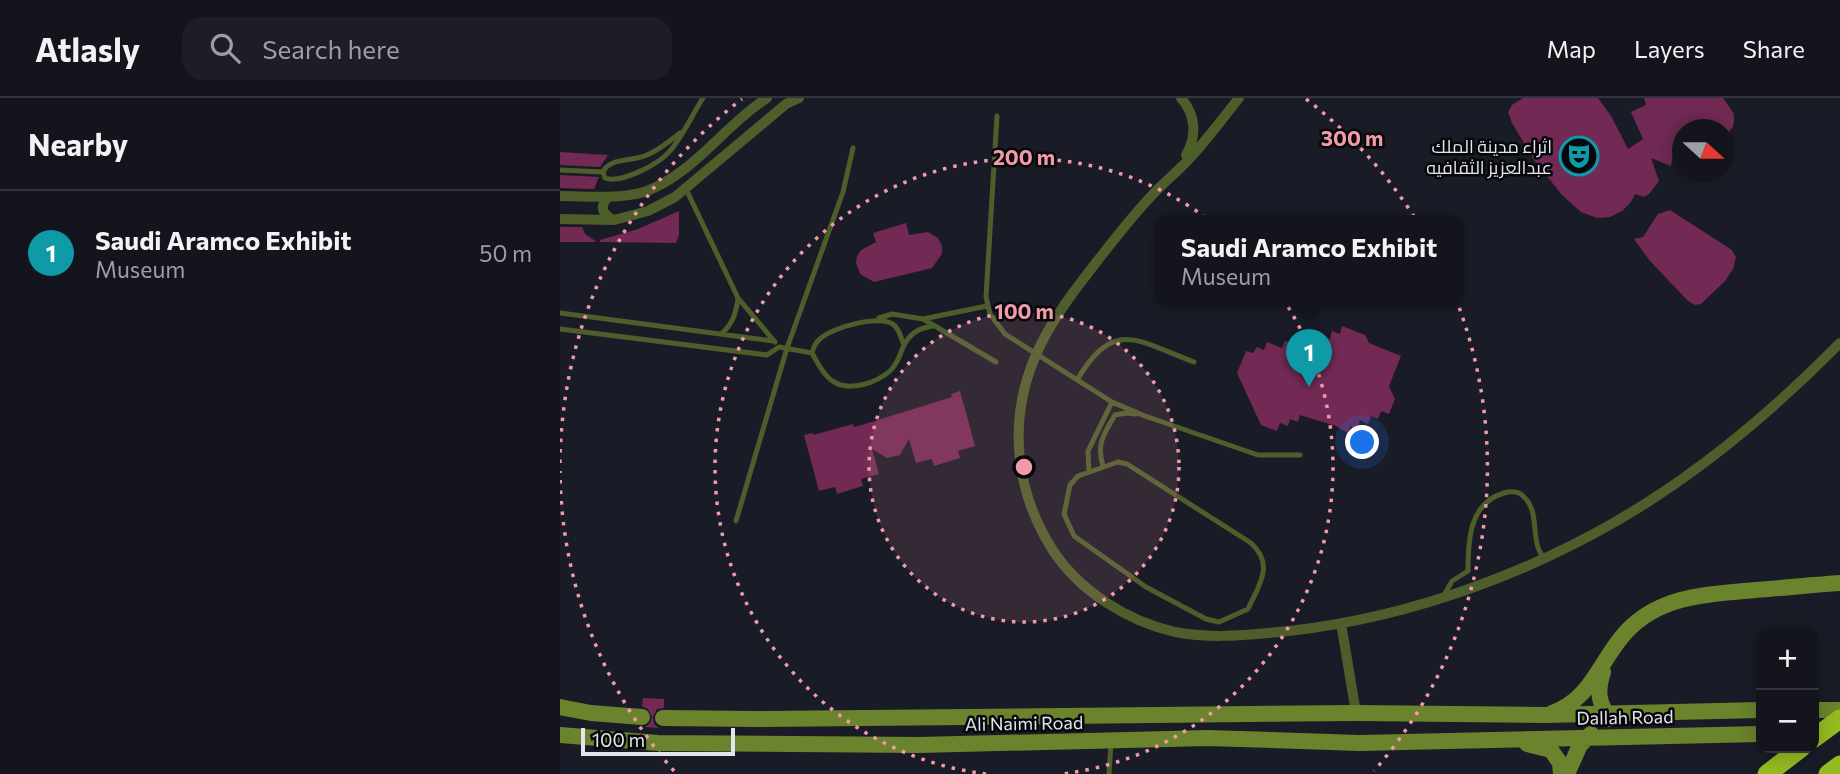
<!DOCTYPE html>
<html lang="en">
<head>
<meta charset="utf-8">
<style>
	:root { --surface:#13141c; --page:#1c1d25; --text:#f1f3f6; --muted:#9d9ea3; --line:#32333b; --accent:#f39aa9 }
	body { margin:0; font-family:Commissioner,Cairo,sans-serif; background:var(--page); color:var(--text) }
	.controls { position:absolute; right:21px; bottom:21px; display:grid; overflow:hidden; border-radius:14px; box-shadow:0 4px 18px #0003 }
	.controls button { width:63px; height:63px; display:grid; place-items:center; padding:0; border:0; border-bottom:2px solid var(--line); background:var(--surface); color:var(--text); font:35px sans-serif }
	.compass { position:absolute; left:1112px; top:21px; width:63px; height:63px; border-radius:50%; background:var(--surface); box-shadow:0 4px 18px #0003; rotate:111deg }
	.scale { position:absolute; left:21px; bottom:18px; width:154px; box-sizing:border-box; padding-left:7px; border:4px solid #e3e5ec; border-top:0; font-size:19px; line-height:24px; white-space:nowrap; color:#e3e5ec; -webkit-text-stroke:5px #06070b; paint-order:stroke }
	.you { position:absolute; left:803px; top:345px; width:24px; height:24px; margin:-18px; border:5px solid #fff; border-radius:50%; background:#1a73e8; box-shadow:0 0 0 10px #1a73e833 }
	.badge { display:grid; place-items:center; width:46px; height:46px; border-radius:50%; background:var(--accent); color:#fff; font-size:23px; font-weight:700 }
	.pin { position:absolute; translate:-50% -58px; filter:drop-shadow(0 2px 4px #0008) }
	.pin::after { content:''; position:absolute; top:37px; width:24px; height:21px; background:inherit; clip-path:polygon(0 0,100% 0,50% 100%) }
	.popup { position:absolute; left:595px; top:117px; width:308px; height:91px; box-sizing:border-box; display:grid; place-content:center; border-radius:14px; background:var(--surface); filter:drop-shadow(0 2px 5px #0005); font-size:23px; white-space:nowrap; color:var(--muted) }
	.popup b { font-size:26px; color:var(--text) }
	.popup::after { content:''; position:absolute; left:50%; top:100%; margin-left:-14px; border:14px solid transparent; border-top-color:var(--surface) }
	.list { margin:0; padding:0; list-style:none }
	h2 { display:flex; justify-content:space-between; align-items:center; height:91px; margin:0; padding:0 28px; font-size:30px }
	h2 small { font-size:23px; font-weight:400; color:var(--muted) }
	.list li { display:grid; grid-template-columns:46px 1fr auto; gap:21px; align-items:center; box-sizing:border-box; height:126px; padding:0 28px; border-top:2px solid var(--line) }
	.list b { display:block; font-size:26px; white-space:nowrap }
	.list p { margin:0; font-size:23px; white-space:nowrap; color:var(--muted) }
	.list em { font-size:23px; font-style:normal; color:var(--muted) }
	.icon { flex:none; width:38px; height:38px; fill:none; stroke:currentColor; stroke-width:2; stroke-linecap:round; stroke-linejoin:round }
	.map { position:relative; flex:none; width:1280px; height:676px; overflow:hidden }
	header { display:flex; align-items:center; gap:42px; box-sizing:border-box; height:98px; padding:0 35px; background:var(--surface); border-bottom:2px solid var(--line) }
	header strong { font-size:33px }
	nav { display:flex; gap:38px; margin-inline-start:auto; font-size:24px }
	.search { width:490px; height:63px; background:var(--page); display:flex; align-items:center; gap:18px; box-sizing:border-box; padding:0 24px; border-radius:21px; color:var(--muted); font-size:26px }
	main { display:flex }
	aside { flex:1; background:var(--surface) }
	.map>svg:first-child { display:block }
</style>
</head>
<body>
<header>
<strong>Atlasly</strong>
<div class="search"><svg class="icon" aria-label="search" viewBox="0 0 24 24"><circle cx="10" cy="10" r="6"/><path d="M15 15l6 6"/></svg>Search here</div>
<nav><a>Map</a><a>Layers</a><a>Share</a></nav>
</header>
<main>
<aside>
<h2>Nearby<small></small></h2>
<ul class="list">
<li><span class="badge" style="background:#0f9aa8">1</span><div><b>Saudi Aramco Exhibit</b><p>Museum</p></div><em>50 m</em></li>
</ul>
</aside>
<div class="map">
<svg width="1280" height="676" viewBox="0 0 1280 676">
	<rect width="100%" height="100%" fill="#191b26"/>
	<path fill="#722a54" d="M963,0h75l13,18 17,33 15,-10 -12,-27 15,-7 -2,-7h79l11,16v7l-1,6 -8,9v-6h-42v29l-10,-5 -2,12 -20,-8 8,23 -10,13 -5,3 -9,-3 -4,8 -9,9 -12,6 -13,1 -16,-6 -19,-17 -28,-35 -22,-37 -4,-11 4,-7z
		M0,54l48,3 -8,12 -40,-2z
		M0,77l39,2 -5,12 -34,-1z
		M1110,112l62,40 4,7 -3,12 -8,12 -24,23 -6,1 -7,-4 -38,-40 -16,-22 9,-2 15,-23z
		M119,113v24l-3,8 -76,-1v-2l38,-11z
		M346,125l3,12 19,-3 10,6 4,8v8l-10,14 -58,14 -14,-8 -4,-11 1,-7 4,-6 15,-8 -3,-9z
		M0,129h22l3,7 12,8h-37z
		M782,228l23,9 4,8 32,13 -12,30 6,13 -6,15 -8,-3 -3,8 -7,-3 -3,8 -8,-4 -3,9 -7,-3 -2,7 -12,-7 -36,-11 -2,7 -8,-3 -2,7 -8,-3 -3,8 -16,-6 -24,-52 9,-22 7,2 4,-6 7,3 3,-8 15,6 3,-7 8,2 2,-7 8,3 3,-8 24,8 2,-8 8,3z
		M400,293l15,55 -17,5 2,7 -26,8 -2,-7 -16,4 -7,-24 -9,16 -13,3 -15,-9 7,25 -18,5 2,7 -26,8 -2,-7 -16,4 -15,-56 9,-2v2l40,-11 1,3 11,-3 87,-27 -1,-3z
		M83,600l21,1v9l-7,1 -4,8 1,7 5,4 -14,-1 5,-4 2,-6 -4,-8 -6,-3z"/>
	<g fill="none" stroke-linecap="round" stroke-linejoin="round">
		<path stroke="#4e5e2b" stroke-width="5" d="M437,18l-11,181 4,17 15,20 107,68 33,14 113,39h42
			M0,72l43,2 2,6c16,6 54,-14 65,-27 13,-15 22,-36 33,-53
			M43,74c7,-15 29,-10 44,-17 12,-5 23,-14 33,-22
			M126,91l52,109 37,44
			M0,215l214,28
			M319,220l13,-4 31,5 73,43
			M363,221l64,-13
			M0,231l207,26 12,-8 33,6c5,9 10,20 19,27 17,13 46,3 60,-10 7,-7 9,-16 13,-25 -3,-6 -4,-15 -10,-20 -13,-11 -62,2 -74,14 -4,3 -7,10 -8,14
			M161,236c12,-10 15,-21 17,-36
			M344,247c7,-12 13,-16 28,-19
			M517,282c38,-63 60,-39 117,-18
			M558,364l9,2 124,79c24,22 8,42 -3,66l-29,13 -13,-3 -60,-32 -72,-51 -10,-22 6,-29 8,-9z
			M543,368c-7,-21 1,-33 12,-51l11,-2 10,1
			M529,374l-1,-21 24,-49
			M176,423l51,-173 56,-156 10,-44
			M883,499l9,-16 16,-10c0,-30 1,-68 36,-78 7,-2 15,-2 20,4 17,16 5,44 20,61
			M549,676l2,-31"/>
		<path stroke="#4e5e2b" stroke-width="10" d="M621,0c15,17 16,38 5,57
			M679,0c-16,20 -32,42 -50,61 -10,11 -21,20 -31,30 -21,21 -38,43 -56,66 -25,32 -51,64 -67,102 -27,64 -20,133 17,192 27,42 75,72 123,83 31,6 62,4 93,1 121,-10 242,-51 347,-111 83,-48 158,-111 225,-179
			M0,98c28,0 60,4 87,-5 47,-18 78,-66 120,-93
			M48,99c-9,10 -6,17 6,23
			M0,121l54,1 34,-9 27,-14 111,-93 13,-6
			M781,525l15,90"/>
		<path stroke="#6a832c" stroke-width="16" d="M1043,574c-6,19 -5,31 7,47
			M0,609l31,6 51,4
			M1254,612h26
			M992,615c40,-14 48,-53 74,-81 34,-37 83,-38 129,-42 28,-2 57,-5 85,-7
			M103,620l93,1 600,-6 189,2 216,-5
			M0,637l98,8 261,2 289,-7 152,5 401,-9
			M967,646l24,6 9,13 1,11
			M1007,676l13,-29 11,-11"/>
		<path stroke="#94ba22" stroke-width="19" d="M1207,676l34,-26
			M1268,676l12,-9"/>
		<path stroke="#94ba22" stroke-width="19" d="M1254,640l26,-19"/>
	</g>
	<circle cx="464" cy="369" r="155" fill="#f39aa9" fill-opacity=".12"/>
	<g fill="none" stroke="#f39aa9" stroke-width="3.5" stroke-dasharray="3.5 7">
		<circle cx="464" cy="369" r="155"/>
		<path d="M426 676A309 309 0 1 1 502 676"/>
		<path d="M114 673A464 464 0 0 1 0 373M0 365A464 464 0 0 1 182 1M746 1A464 464 0 0 1 814 673"/>
	</g>
	<defs>
		<symbol id="theatre-ring" viewBox="-11 -11 22 22"><circle r="9.5" fill="#06070b" stroke="#0f9aa8" stroke-width="1.5"/><path d="M-5-5.5Q0-4 5-5.5V0Q5 5 0 6Q-5 5-5 0ZM-3.3-2.5H-1v1.5H-3.3ZM1-2.5H3.3v1.5H1ZM-2.8 1Q0 5.5 2.8 1Z" fill="#0f9aa8"/></symbol>
	</defs>
	<g fill-rule="evenodd">
		<use href="#theatre-ring" x="997" y="36" width="44" height="44"/>
	</g>
	<g text-anchor="middle" dominant-baseline="central" stroke-width="5" stroke-linejoin="round" paint-order="stroke">
		<g font-size="18" fill="#e3e5ec" stroke="#06070b" text-anchor="end">
			<text x="992" y="48">اثراء مدينة الملك<tspan x="992" dy="21">عبدالعزيز الثقافيه</tspan></text>
		</g>
		<g font-size="18" fill="#e3e5ec" stroke="#06070b">
			<text transform="translate(1065 619) rotate(-1)">Dallah Road</text>
			<text transform="translate(464 625) rotate(-1)">Ali Naimi Road</text>
		</g>
	</g>
	<circle cx="464" cy="369" r="10" fill="#f39aa9" stroke="#06070b" stroke-width="3.5"/>
	<g font-size="21" text-anchor="middle" font-weight="bold" fill="#f39aa9" stroke="#06070b" stroke-width="5" stroke-linejoin="round" paint-order="stroke">
		<text x="792" y="48">300 m</text>
		<text x="464" y="67">200 m</text>
		<text x="464" y="221">100 m</text>
	</g>
</svg>
<div class="controls">
<button>+</button>
<button>−</button>
</div>
<svg class="compass" viewBox="-18 -18 36 36"><path d="M0-13l5 13h-10z" fill="#e53935"/><path d="M0 13l5-13h-10z" fill="#9d9ea3"/></svg>
<div class="scale">100 m</div>
<div class="you"></div>
<div class="pin badge" style="left:749px;top:289px;background:#0f9aa8">1</div>
<div class="popup"><b>Saudi Aramco Exhibit</b>Museum</div>
</div>
</main>
</body>
</html>
